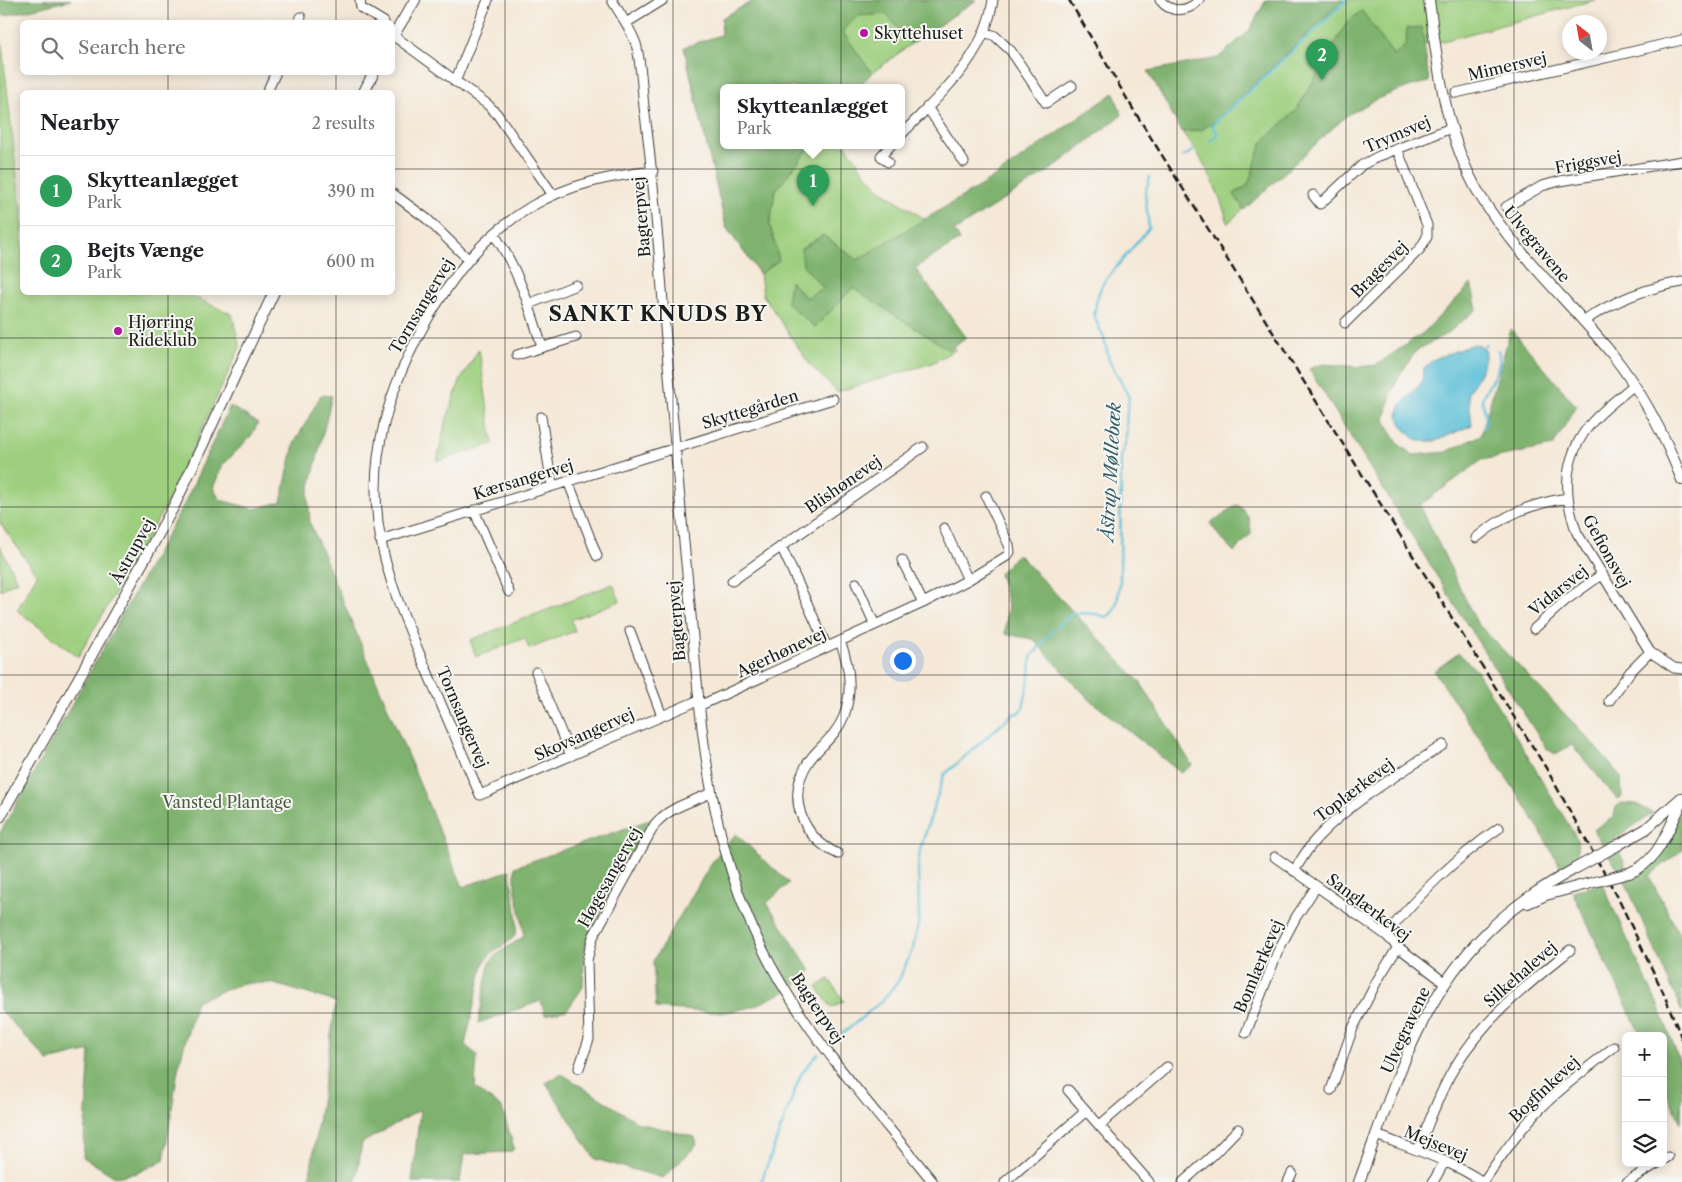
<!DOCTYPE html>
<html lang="en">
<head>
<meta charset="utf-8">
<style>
	:root { --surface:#fff; --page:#f6f6f6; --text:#202124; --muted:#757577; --line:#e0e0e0; --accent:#7c3aed }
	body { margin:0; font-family:"Libre Caslon Text",serif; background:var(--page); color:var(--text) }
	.controls { position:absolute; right:15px; bottom:15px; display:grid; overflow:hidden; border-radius:8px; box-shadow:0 2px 12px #0003 }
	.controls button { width:45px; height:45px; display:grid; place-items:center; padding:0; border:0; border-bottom:1px solid var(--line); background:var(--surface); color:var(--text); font:25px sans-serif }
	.compass { position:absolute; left:1562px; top:15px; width:45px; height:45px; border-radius:50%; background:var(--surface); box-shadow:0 2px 12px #0003; rotate:329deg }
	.you { position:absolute; left:902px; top:660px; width:18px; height:18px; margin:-12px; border:4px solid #fff; border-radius:50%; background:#1a73e8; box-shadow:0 0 0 8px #1a73e833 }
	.badge { display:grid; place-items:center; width:32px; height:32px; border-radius:50%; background:var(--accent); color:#fff; font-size:16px; font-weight:700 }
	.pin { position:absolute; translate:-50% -41px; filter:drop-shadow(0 1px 2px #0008) }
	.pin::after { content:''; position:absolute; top:26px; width:18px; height:15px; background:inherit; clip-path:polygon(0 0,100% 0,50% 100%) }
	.popup { position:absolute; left:720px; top:84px; width:185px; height:65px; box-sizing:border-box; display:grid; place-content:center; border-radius:8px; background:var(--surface); filter:drop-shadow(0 1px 4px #0005); font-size:16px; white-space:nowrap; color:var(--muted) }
	.popup b { font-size:19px; color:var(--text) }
	.popup::after { content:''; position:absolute; left:50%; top:100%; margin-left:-10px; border:10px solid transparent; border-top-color:var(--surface) }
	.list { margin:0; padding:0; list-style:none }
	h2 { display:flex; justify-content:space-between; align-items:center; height:65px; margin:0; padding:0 20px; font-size:21px }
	h2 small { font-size:16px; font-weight:400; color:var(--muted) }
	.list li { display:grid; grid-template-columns:32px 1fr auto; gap:15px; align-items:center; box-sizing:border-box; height:70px; padding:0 20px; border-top:1px solid var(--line) }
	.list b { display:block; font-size:19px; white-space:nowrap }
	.list p { margin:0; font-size:16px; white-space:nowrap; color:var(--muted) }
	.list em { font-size:16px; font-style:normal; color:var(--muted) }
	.icon { flex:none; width:28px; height:28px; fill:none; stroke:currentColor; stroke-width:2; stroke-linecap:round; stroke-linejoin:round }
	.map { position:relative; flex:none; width:1682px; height:1182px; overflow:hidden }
	.search { position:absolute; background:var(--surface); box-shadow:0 2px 12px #0003; left:20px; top:20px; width:375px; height:55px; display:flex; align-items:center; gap:12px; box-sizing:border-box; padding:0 18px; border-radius:8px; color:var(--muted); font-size:19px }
	.panel { position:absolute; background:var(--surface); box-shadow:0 2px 12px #0003; left:20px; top:90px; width:375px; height:205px; border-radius:8px }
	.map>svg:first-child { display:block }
</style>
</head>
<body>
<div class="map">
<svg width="1682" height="1182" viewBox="0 0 1682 1182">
	<rect width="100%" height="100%" fill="#f6f6f2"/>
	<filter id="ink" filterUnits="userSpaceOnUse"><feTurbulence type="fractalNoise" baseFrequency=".02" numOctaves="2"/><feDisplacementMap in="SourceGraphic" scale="10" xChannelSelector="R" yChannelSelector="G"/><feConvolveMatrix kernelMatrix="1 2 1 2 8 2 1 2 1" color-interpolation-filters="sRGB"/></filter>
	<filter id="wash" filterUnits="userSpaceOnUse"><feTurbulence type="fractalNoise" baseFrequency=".0096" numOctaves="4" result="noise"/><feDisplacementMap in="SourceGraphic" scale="20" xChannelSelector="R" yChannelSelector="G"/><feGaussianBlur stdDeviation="1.12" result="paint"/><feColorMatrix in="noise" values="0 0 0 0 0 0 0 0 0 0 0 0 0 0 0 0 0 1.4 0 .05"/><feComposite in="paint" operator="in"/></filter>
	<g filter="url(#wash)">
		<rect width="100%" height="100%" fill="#f5e8d7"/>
		<path fill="#9ecf7f" stroke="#5d764e" d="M755,0h221l-65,44 -39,29 -14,14h-134v58h122l19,28 20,20 40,26 -10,49 -15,11 55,71 -23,13 -95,29 -27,-27 -47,-70 -3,-21 -34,-47 -42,-179 37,-13 1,-17z
			M1343,0h252l-152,41 -19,4 -196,178c-10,-34 -24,-64 -46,-91l19,-2 16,-10z
			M0,28l20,174 2,4v86l162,1 48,21 8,33 -70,151 -92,159 -61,-47 20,-35 -37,-52z
			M479,349l14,95 -56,17 8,-37 15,-43z
			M0,546l17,35 -17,9z
			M613,584l7,17 -49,19 4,11 -46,18 -4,-11 -49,19 -6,-17z
			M829,979l15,22 -12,7 -15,-21z"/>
		<path fill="#7eb26e" stroke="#4d6745" d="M0,0h71l-67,16 -4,-4z
			M755,0h221l-65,44 -25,-30 -28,2 -16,15 30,42 -14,14h-134v58h88l-37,46 -5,34 9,35 -19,14 -34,-47 -42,-180 37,-12 1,-17z
			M1266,0h77l-126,120 -16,10 -19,2 -34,-61 70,-13 31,-27z
			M1362,11l32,45 12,-11 1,-17 15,-1 7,55 -18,4 -34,13 -31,17 -102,94 -10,-16 14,-9 14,-42 35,-34 51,-88z
			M1114,93l8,22 -73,56 -95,60 6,9 -45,28 51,69 -17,13 -96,-62 -38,39 -28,-24 3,-22 16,17 17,-10 -20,-23 -2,-16 22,-14 34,25 133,-80z
			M1471,284l6,25 -29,24 -32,18 -15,22 -10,21 -6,26 13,24 15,11 33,-3 35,-17 30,-106 65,77 -23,40 -71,14 -62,45 57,118 109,113 35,41 1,20 -5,2 -45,-54 -17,9 -9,-6 -80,-125 -157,-254 14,-5 37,3 16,-2 47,-32z
			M321,395l11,1 -24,99 2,28 153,364 47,-17c1,18 7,38 7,55 0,5 -1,10 -5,14 -13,12 -18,7 -29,26l-18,80 12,10 -2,33 27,20 12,40 -3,4 -47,2 -4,28h-48l8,-72 -58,33 -6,39h-47l27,-180 -65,-19h-28l-47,18 -18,68 -14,91 -27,13 -22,4 -32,-20 7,-106 -42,10 -48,-51v-177l184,-329 46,-98 28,17 -7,13 -29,30 -9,22 7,12 34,9 27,-7 13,-58z
			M1237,505c11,6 14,17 14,29l-17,18 -15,-16 -9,-13z
			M1018,554l122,128 52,83 -11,8 -92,-74 -56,-60 -28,-5 3,-29 -9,-32z
			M1459,653l18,18 100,168 1,20 -17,9 -34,-60 -93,-137z
			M1621,803l15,1 17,9 -39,26 16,37 13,-5 39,-61v40l-33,26 33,63v73l-58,-133 -31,-49 21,-13 2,-11z
			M649,820l4,3 -63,110 -6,20 -1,34 -16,23 -22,5 -4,-14 -63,22 11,-59 7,-9 27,-18 1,-5 -9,-45v-20z
			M736,834l53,49 -22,20 44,68 -18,17 -41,19 -31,6 -65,-5 -3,-47 61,-102z
			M1602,884l59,128 21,56 -1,55 -18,-38v-49h-22l-69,-145z
			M562,1074l77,49 56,14 2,8 -34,33 -68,-19 -49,-76z"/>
		<path fill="#59bed7" stroke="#3a6d7a" d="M1474,344l5,1 7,6c-2,17 -8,28 -18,41l4,33 -36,16h-18l-15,-13 -5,-13 2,-9 22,-24 1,-13 11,-10z"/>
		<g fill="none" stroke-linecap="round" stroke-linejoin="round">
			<path stroke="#59bed7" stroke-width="2.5" d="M1210,141l8,-7 -6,-9 110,-101 24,-24
				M1182,157l11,-6
				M1483,347l3,-2
				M1486,417l-4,-18c6,-17 22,-29 16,-49
				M1484,428l2,-7
				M1057,627l16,-14 23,1 10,3c13,-5 12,-24 14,-36l1,-124 5,-16 1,-30 2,-14 -20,-37 -5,-22 -10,-22 3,-18 6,-15 46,-55 -4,-35 5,-16
				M835,1040l47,-39 17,-21 14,-32 6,-27 -1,-55 2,-16 24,-75 69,-61 5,-1 5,-5 7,-33 1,-18 22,-26
				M761,1182l40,-108 17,-20"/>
		</g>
	</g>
	<g filter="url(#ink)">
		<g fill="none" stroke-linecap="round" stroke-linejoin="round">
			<defs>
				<path id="minor" d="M360,0l1,8 23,14
					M612,0c8,14 19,29 24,44 5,18 6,44 8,63 9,65 14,130 19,195 8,101 17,201 27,302 11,121 17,233 72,344 42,86 111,159 171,234
					M1160,0c11,14 28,12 39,0
					M299,22l2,-5
					M626,23l37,-23
					M985,32l10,4 16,15 35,52 26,-17
					M394,36l93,68 10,10 56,81
					M455,82l33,-82
					M267,92l9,-20
					M1456,93l226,-53
					M927,107l37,55
					M902,134c39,-41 82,-75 91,-134
					M888,162l-7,-6 10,-11
					M653,171c-43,5 -83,13 -121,35 -47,28 -74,63 -102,109 -41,70 -65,144 -49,226 8,43 26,83 43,123 19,44 38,88 56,131l219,-95
					M392,193l35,26 41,40
					M1313,195l7,9 42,-39 17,-9 72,-28
					M1506,207l36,-21 18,-5 122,-20
					M494,234c24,35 36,73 48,113
					M529,304l47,-19
					M1584,321c31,-21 61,-33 98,-39
					M1345,323l75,-74 7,-12v-12l-30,-76
					M517,355l59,-18
					M1634,385c-15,13 -34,26 -46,42 -25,33 -25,68 -11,106l73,119 24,16 8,1
					M541,417l11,69
					M568,481l29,75
					M474,510l35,82
					M944,528l24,52
					M1476,538c29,-24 55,-34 91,-40
					M380,540l453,-141
					M781,546l46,101
					M902,560l21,43
					M732,581l191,-134
					M856,583l19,42
					M1534,629l32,-29 35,-25
					M630,631l32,85
					M536,672l35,84
					M1609,701l21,-29 20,-20
					M699,706l224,-103 45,-23 39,-24 3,-4 -1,-7 -23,-49
					M838,854c-36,-17 -53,-57 -29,-93 12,-17 26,-23 35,-45 9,-26 6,-50 -4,-75
					M1275,857l111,78 12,12 46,35
					M1294,871c7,-11 14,-23 22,-32 34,-37 85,-66 127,-94
					M1386,935c34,-43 68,-75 113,-107
					M1246,1033l32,-82 18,-34 20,-30
					M579,1068l10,-29 -2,-79 6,-23 62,-113c15,-17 36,-22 56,-31
					M1068,1090l81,92
					M1331,1090l22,-62 25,-49 20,-32
					M1099,1126l68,-59
					M1376,1135c37,14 74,25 107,47 18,-25 35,-51 57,-73 22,-23 49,-42 74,-62
					M1418,1150c11,-27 20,-55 35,-80 29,-50 73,-84 117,-120
					M1663,1160l5,-3
					M1005,1182l81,-71
					M1183,1182l31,-28 24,-25
					M1288,1182l4,-9
					M1433,1182l12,-21
					M1627,1182l31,-19"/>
				<path id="tertiary" d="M1429,0c9,68 16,137 52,197 36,58 88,104 131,157 30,38 53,82 70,126
					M392,38l23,-38
					M364,92l10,-20
					M0,817l85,-150 90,-163 99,-212
					M1618,845l28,-16 35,-31
					M1629,873c30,-11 39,-44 53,-70
					M1528,903l18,-8 41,-11
					M1359,1182c33,-89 59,-182 128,-250 27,-27 57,-46 89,-64"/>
			</defs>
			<use href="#minor" stroke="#3d3b38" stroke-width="11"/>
			<use href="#tertiary" stroke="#3d3b38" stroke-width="12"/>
			<use href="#minor" stroke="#fff" stroke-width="9"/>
			<use href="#tertiary" stroke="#fff" stroke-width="10"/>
			<path stroke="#1c1c1c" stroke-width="2.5" stroke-dasharray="8 4" stroke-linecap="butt" d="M1069,0l64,109 413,659 70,126 47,98 19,47"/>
			<defs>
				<path id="tertiary-bridge" d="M1576,868l42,-23
					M1587,884l42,-11"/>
			</defs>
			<use href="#tertiary-bridge" stroke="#3d3b38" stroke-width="12" stroke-linecap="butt"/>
			<use href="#tertiary-bridge" stroke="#fff" stroke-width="10"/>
		</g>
	</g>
	<path fill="none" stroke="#1c1c1c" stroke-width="1" stroke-opacity="0.55" d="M168,0v22M336,0v22M505,0v1182M673,0v1182M841,0v1182M1009,0v1182M1177,0v1182M1346,0v1182M1514,0v1182M168,72v20M336,72v20M0,169h22M392,169h1290M168,292v890M336,292v890M0,338h1682M0,507h1682M0,675h1682M0,844h1682M0,1013h1682"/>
	<g fill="#b5179e" stroke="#f6f6f2" stroke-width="2">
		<circle cx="864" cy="33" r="5"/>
		<circle cx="118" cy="331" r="5"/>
	</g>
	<g text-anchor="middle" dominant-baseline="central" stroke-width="4" stroke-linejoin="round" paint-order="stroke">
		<g font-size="16" fill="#1c1c1c" stroke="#f6f6f2" text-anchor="start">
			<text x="874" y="33">Skyttehuset</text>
			<text x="128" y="322">Hjørring<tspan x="128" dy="18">Rideklub</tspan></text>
		</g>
		<g font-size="16" fill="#1c1c1c" stroke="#f6f6f2">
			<text transform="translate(1507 66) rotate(-13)">Mimersvej</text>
			<text transform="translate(1397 134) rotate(-23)">Trymsvej</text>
			<text transform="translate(1588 162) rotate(-10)">Friggsvej</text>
			<text transform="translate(641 217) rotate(-95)">Bagterpvej</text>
			<text transform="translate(1537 244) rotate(50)">Ulvegravene</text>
			<text transform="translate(1379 269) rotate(-45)">Bragesvej</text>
			<text transform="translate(421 306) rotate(-59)">Tornsangervej</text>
			<text transform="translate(750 409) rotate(-17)">Skyttegården</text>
			<text transform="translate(523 479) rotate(-17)">Kærsangervej</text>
			<text transform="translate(843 484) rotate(-35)">Blishønevej</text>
			<text transform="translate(132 551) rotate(-61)">Åstrupvej</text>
			<text transform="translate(1607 551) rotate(61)">Gefionsvej</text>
			<text transform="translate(1558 590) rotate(-39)">Vidarsvej</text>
			<text transform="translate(676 621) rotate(-95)">Bagterpvej</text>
			<text transform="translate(781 652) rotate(-25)">Agerhønevej</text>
			<text transform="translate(463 717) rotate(67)">Tornsangervej</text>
			<text transform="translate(584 734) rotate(-24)">Skovsangervej</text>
			<text transform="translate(1354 790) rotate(-37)">Toplærkevej</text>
			<text transform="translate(609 877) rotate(-61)">Høgesangervej</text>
			<text transform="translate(1369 907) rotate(37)">Sanglærkevej</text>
			<text transform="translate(1258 966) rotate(-67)">Bomlærkevej</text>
			<text transform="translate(1520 974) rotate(-41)">Silkehalevej</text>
			<text transform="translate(818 1008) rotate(56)">Bagterpvej</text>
			<text transform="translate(1405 1030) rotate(-65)">Ulvegravene</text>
			<text transform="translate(1544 1089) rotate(-43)">Bogfinkevej</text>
			<text transform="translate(1436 1143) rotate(22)">Mejsevej</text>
		</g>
		<g font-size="16" fill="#4a5b3f" stroke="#f6f6f2">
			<text x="227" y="802">Vansted Plantage</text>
		</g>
		<g font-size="18" font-style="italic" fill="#345d67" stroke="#f6f6f2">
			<text transform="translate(1111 472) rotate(-87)">Åstrup Møllebæk</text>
		</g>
		<g font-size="21" font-weight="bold" letter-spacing="1" fill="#1c1c1c" stroke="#f6f6f2">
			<text x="658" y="313">SANKT KNUDS BY</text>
		</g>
	</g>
</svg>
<div class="controls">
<button>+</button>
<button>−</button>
<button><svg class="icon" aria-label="layers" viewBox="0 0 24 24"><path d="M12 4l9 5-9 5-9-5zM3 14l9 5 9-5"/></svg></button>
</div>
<svg class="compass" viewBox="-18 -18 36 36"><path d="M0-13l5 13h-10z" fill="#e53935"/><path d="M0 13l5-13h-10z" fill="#757577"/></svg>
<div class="you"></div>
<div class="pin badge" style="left:813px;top:206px;background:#2e9e5b">1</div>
<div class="popup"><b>Skytteanlægget</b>Park</div>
<div class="pin badge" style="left:1322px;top:80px;background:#2e9e5b">2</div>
<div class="search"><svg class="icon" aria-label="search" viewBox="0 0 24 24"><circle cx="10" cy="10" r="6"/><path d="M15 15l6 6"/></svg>Search here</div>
<section class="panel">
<h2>Nearby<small>2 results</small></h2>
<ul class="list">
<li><span class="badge" style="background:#2e9e5b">1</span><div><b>Skytteanlægget</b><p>Park</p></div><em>390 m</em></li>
<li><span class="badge" style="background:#2e9e5b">2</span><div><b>Bejts Vænge</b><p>Park</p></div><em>600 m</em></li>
</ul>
</section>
</div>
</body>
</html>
